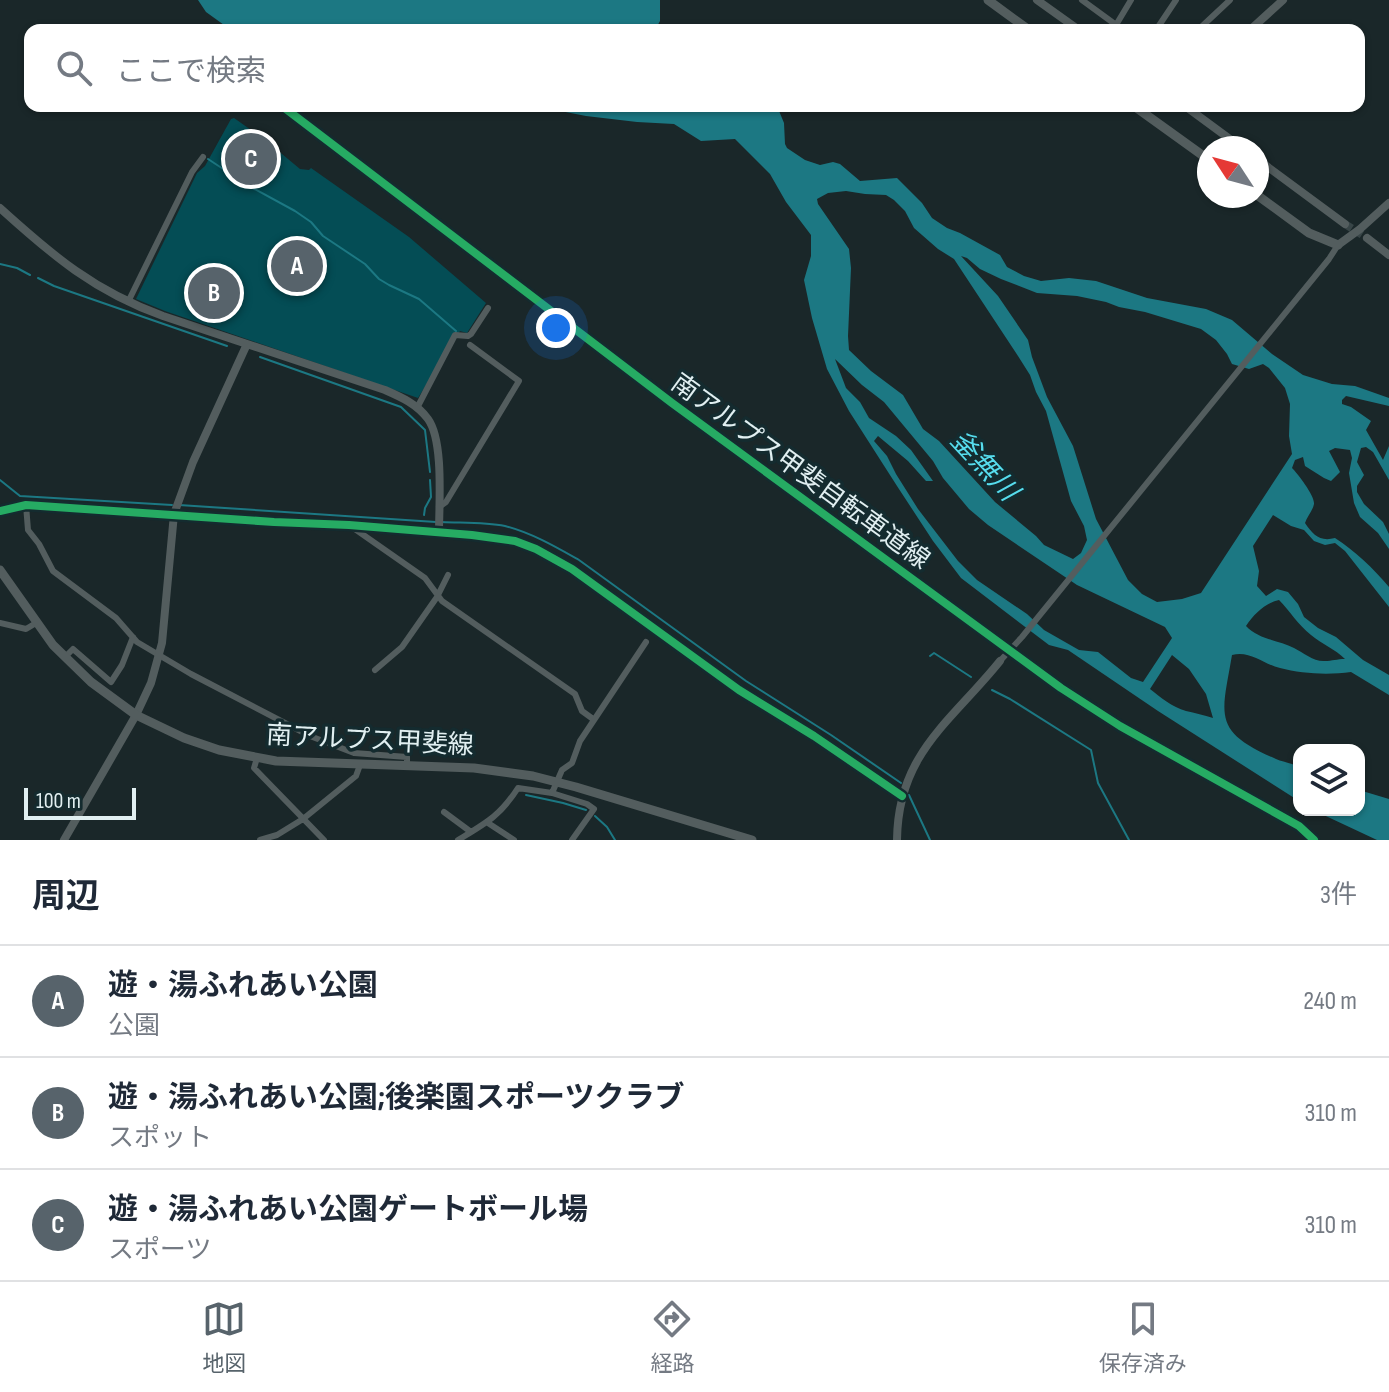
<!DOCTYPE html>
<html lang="ja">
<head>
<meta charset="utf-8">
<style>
	:root { --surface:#fff; --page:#f2f2f3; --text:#1f2937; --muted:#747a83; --line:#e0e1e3; --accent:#57636b }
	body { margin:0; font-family:"Sofia Sans Condensed","Noto Sans JP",sans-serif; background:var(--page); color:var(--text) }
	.controls { position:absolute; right:24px; bottom:24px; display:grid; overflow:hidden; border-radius:16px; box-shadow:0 2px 6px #0004 }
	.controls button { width:72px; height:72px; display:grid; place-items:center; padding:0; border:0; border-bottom:2px solid var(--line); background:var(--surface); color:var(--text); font:40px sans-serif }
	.compass { position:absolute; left:1197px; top:136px; width:72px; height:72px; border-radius:50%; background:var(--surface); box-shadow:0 2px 6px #0004; rotate:306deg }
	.scale { position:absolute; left:24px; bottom:20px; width:112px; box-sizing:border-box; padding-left:8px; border:4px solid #e1eff1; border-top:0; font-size:22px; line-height:28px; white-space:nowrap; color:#e1eff1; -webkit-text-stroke:6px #142b2f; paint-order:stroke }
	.you { position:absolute; left:556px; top:328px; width:28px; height:28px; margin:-20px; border:6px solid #fff; border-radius:50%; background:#1a73e8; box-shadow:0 0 0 12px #1a73e833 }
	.badge { display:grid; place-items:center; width:52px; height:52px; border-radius:50%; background:var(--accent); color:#fff; font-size:26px; font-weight:700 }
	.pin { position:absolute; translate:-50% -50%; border:4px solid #fff; box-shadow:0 2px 8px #0006 }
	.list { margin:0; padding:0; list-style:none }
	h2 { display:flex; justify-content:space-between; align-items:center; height:104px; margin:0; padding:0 32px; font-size:34px }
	h2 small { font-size:26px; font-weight:400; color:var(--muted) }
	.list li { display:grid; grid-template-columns:52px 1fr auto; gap:24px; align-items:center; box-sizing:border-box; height:112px; padding:0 32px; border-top:2px solid var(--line) }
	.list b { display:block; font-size:30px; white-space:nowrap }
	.list p { margin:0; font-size:26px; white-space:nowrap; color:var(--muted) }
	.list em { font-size:26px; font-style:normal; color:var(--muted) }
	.icon { flex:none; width:44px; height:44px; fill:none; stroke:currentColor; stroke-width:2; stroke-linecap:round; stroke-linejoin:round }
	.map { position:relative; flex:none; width:1389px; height:840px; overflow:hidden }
	.search { position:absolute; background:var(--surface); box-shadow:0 2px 6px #0004; left:24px; right:24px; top:24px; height:88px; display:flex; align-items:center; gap:20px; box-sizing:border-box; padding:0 28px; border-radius:16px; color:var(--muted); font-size:30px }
	.sheet { height:440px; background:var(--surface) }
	nav { display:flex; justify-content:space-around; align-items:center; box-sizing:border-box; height:112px; border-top:2px solid var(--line); background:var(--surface); font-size:22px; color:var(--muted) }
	nav a { display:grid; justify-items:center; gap:4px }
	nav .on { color:var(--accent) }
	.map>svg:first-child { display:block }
</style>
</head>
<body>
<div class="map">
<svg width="1389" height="840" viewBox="0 0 1389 840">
	<rect width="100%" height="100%" fill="#1a2729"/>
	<path fill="#044d55" d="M234,118l30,21 36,30 9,1 2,-2 98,69 77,66 -19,30 -7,-2 -42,67 -253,-87 -29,-12 61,-126 8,-7 26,-47z"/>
	<path fill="#1c7883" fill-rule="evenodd" d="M198,0h462v21l-5,9h-424l-25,-18z
		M535,106h242l7,17 1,21 2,4 18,12 15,5 13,-3 7,2 20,17 37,-3 25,25 10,15 15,10 13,5 40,22 7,12 17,9 17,5 28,-3 27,3 51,17 59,11 26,11 40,34 31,21 29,9 23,2 34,12v8l-43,-10 -4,4v4l9,3 20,14 -5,9 17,30 6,-14v34l-16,-28 -7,-5 -5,1 -4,14 7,13 -7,11v6l7,12 19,18 6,12v15l-11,-16 -18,-16 -6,-14 -5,-30 3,-15 -2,-8 -15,-2 -6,3 11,21 -9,9 -7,-3 -19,-12 -2,-9 -8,3 -3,8c6,6 23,28 22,36 -1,6 -7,13 -9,19 8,12 15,19 30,15 20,13 38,30 54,49v20l-44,-56 -10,-8 -10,2 -11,-4 -10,-11 -13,-4 -18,-11 -20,31 6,25 -2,15 9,10 11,-7 11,3 10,12 6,13 14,11 18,9 27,23 26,15v20l-38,-23c-22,3 -49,2 -71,-4 -17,-4 -30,-18 -48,-13 -10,60 -21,76 44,104 7,3 15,4 23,8v34l-141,-90 -90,-61 -19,-5 -88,-67 -28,-37 -36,-55 -48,-75 -22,-42 -15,-51 -8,-38 7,-24v-21l-25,-33 -16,-28 -35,-35 -34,2 -27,-17 -37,-2 -51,-6zM846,191l19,3 21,1 8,5 11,11 9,17 24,21 16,10 64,97 12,19 6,17 10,19 25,90 13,25 3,14 -6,13 -8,6 -29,-14 -8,-9 -41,-34 -56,-61 -16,-12 -20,-34 -32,-24 -22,-21 -1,-14 3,-68 -2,-19 -31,-45 -1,-5 11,-6zM961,256l6,2 13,11 21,10 36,14 40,3 29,6 13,5 26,5 56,17 15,11 11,14 5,10 17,5 14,-5 6,4 16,20 5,16 -1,32 3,18 -91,139 -19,6 -25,3 -15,-8 -14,-14 -32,-61 -23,-73 -26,-49 -15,-40 -4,-17 -30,-44zM835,359l27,26 22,17 49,59 10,17 26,31 19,16 89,60 88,42 7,11 -29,44 -12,-4 -33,-26 -19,-2 -35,-20 -17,-16 -50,-34 -19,-19 -40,-52 -22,-35 -9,-18 -13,-15 4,-5 30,25 18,20h7l-22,-31 -15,-14 -27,-18 -9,-16 -14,-14zM1279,600c11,11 19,25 32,35 11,9 24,14 34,24 -8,0 -13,2 -20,2 -11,1 -21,-8 -31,-13 -15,-8 -35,-8 -48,-22 8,-12 19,-23 33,-26zM1172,655l17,14 17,25 7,24c-9,-3 -18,-5 -27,-7 -14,-4 -26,-14 -36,-22z
		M1359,790l30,9v41h-12l-64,-30h46z"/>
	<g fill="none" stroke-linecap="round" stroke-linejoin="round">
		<path stroke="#1c7883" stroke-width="2" d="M208,159l41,27 46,25 16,11 12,14 42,28 14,15 10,6 30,14 37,32
			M279,253l8,-5 13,-2 10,-6
			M0,264l17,4 13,7
			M38,278l16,8 173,60
			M260,357l141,50 24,23 5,42
			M0,480l20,16 152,9
			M179,505l257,17
			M424,515l1,-7 6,-11 -1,-17
			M442,522c20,1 43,0 63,4 27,7 51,21 74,34l167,121 85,54 70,48
			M930,656l4,-3 37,24
			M992,690l18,9 81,51 7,33 31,57
			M526,795l37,8 23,7
			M909,795l21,45
			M595,816l12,11 8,13"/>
		<path stroke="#384547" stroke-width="8" stroke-dasharray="8 4" stroke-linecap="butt" d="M1345,224l22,14"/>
		<path stroke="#535d5e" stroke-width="6" d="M1082,0l41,30
			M1113,30l18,-30
			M1156,30l20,-30
			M1198,30l32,-30
			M128,302l64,-130 11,-15
			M417,408l38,-73 13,1 3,-2 17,-26
			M26,505l2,25 11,14 14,27 63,47 21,24 54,32 119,62 44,17 53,4v10
			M439,507l7,-5 73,-121 -49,-36
			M352,527l73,51 17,23 133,93 7,17 11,8
			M0,623l26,6 10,-6
			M65,657l8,-8 38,33 11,-17 11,-28
			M1000,661l22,-24 307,-378 9,-14
			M375,670l27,-23 35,-50 11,-22
			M257,758l-3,10 70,72
			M552,793l35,11 7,5 -22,31
			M444,812l27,20
			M488,823l26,17
			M260,840l17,-5 26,-16 53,-43 4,-11
			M458,840c28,-17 42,-24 60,-52l34,5 10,-23 10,-7 8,-22 66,-99"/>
		<path stroke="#535d5e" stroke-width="8" d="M1037,0l42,30
			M1250,30l33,-30
			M1185,106l57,42
			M1257,159l88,65
			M0,208c53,48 94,83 163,108l222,74c16,7 32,14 43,29 16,22 11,85 11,114
			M1367,238l22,17
			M1338,245l22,-16 29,-26
			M0,511l26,-6 248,17 75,3 123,10 43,6 21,8 36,20 167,121 75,46 88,60
			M64,840l72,-125 15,-32 11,-40 12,-129 19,-52 54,-118
			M897,840c1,-87 54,-118 103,-179"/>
		<path stroke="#535d5e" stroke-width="9" d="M988,0l41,30
			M1134,106l75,54
			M1257,195l52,38 29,12
			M0,570l53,75 38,37 45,33 48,23 35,12 57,11 198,7 59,8 43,11 176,53"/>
		<defs>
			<path id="cycleway" d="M282,106l390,297 389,285 59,38 179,100 15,14
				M0,511l26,-6 248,17 75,3 123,10 43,6 21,8 36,20 167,121 75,46 88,60"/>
		</defs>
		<use href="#cycleway" stroke="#142b2f" stroke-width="13"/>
		<use href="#cycleway" stroke="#26ab63" stroke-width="8"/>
	</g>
	<g text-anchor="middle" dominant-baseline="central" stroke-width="7" stroke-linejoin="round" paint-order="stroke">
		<g font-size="26" fill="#e1eff1" stroke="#142b2f">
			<text transform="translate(800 472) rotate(36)">南アルプス甲斐自転車道線</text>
			<text transform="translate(370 741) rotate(3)">南アルプス甲斐線</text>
		</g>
		<g font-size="28" font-style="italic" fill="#56dced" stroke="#142b2f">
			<text transform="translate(984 466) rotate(47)">釜無川</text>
		</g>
	</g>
</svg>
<div class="controls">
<button><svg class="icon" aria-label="layers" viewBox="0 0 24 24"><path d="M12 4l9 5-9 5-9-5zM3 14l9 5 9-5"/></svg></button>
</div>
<svg class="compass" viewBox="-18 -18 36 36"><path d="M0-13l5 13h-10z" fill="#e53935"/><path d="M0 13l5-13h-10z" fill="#747a83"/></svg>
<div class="scale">100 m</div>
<div class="you"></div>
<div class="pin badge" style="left:297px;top:266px">A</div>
<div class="pin badge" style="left:214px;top:293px">B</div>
<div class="pin badge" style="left:251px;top:159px">C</div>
<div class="search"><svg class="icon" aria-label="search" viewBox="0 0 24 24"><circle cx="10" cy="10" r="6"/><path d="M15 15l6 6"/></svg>ここで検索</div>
</div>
<section class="sheet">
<h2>周辺<small>3件</small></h2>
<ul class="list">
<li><span class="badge">A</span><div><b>遊・湯ふれあい公園</b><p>公園</p></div><em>240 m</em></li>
<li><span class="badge">B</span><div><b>遊・湯ふれあい公園;後楽園スポーツクラブ</b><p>スポット</p></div><em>310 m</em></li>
<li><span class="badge">C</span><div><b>遊・湯ふれあい公園ゲートボール場</b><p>スポーツ</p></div><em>310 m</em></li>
</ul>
</section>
<nav>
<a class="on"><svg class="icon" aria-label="map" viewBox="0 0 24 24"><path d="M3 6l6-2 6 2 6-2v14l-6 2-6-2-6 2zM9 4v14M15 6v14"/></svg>地図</a>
<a><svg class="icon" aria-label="directions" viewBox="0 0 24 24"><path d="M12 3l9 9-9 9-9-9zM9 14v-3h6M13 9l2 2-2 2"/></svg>経路</a>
<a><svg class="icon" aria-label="saved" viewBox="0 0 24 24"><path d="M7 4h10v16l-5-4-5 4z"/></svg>保存済み</a>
</nav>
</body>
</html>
